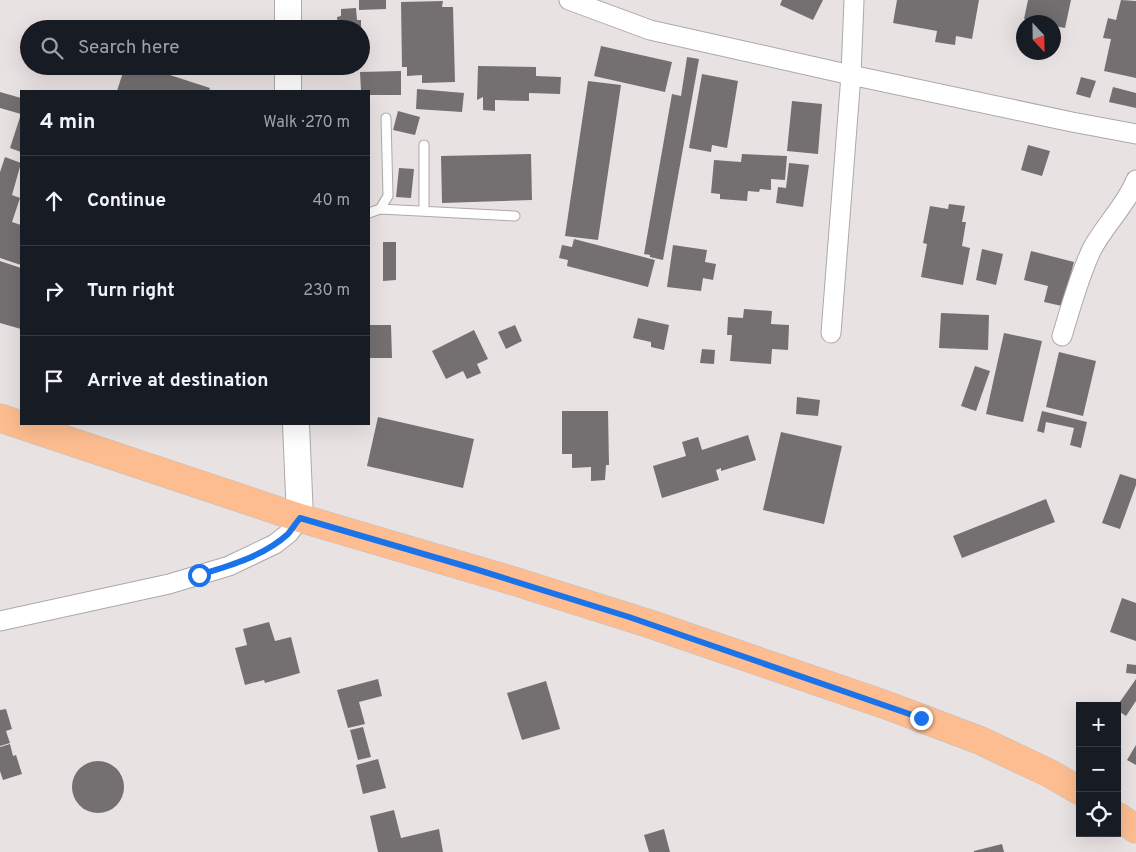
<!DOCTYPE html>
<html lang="en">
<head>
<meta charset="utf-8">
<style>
	:root { --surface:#171b24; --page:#20242c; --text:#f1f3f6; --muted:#9ea1a6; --line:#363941 }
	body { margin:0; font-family:Overpass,sans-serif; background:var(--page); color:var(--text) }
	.controls { position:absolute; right:15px; bottom:15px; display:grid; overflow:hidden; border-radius:0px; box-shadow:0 5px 20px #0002 }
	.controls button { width:45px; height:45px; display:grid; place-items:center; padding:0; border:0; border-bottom:1px solid var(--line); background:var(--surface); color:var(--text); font:25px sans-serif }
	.compass { position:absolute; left:1016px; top:15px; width:45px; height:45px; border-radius:50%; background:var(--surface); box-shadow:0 5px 20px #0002; rotate:158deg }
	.stop { position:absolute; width:15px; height:15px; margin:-11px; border:4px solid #1a73e8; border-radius:50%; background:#fff }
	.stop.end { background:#1a73e8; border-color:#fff; box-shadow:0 1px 5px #0008 }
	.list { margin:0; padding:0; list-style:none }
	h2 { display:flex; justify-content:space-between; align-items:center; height:65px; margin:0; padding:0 20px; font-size:21px }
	h2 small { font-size:16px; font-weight:400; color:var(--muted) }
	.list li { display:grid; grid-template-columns:32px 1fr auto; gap:15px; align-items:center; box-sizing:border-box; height:90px; padding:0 20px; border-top:1px solid var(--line) }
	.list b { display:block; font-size:19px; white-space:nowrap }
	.list em { font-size:16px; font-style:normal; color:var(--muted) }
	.icon { flex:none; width:28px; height:28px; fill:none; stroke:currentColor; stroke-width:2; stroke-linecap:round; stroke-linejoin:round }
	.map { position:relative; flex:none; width:1136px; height:852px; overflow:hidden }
	.search { position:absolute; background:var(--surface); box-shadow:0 5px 20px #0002; left:20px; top:20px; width:350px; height:55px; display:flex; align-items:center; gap:12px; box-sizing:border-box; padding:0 18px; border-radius:28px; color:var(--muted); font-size:19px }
	.panel { position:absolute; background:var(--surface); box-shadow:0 5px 20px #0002; left:20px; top:90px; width:350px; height:335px; border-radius:0px }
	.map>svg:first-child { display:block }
</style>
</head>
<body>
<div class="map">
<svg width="1136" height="852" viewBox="0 0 1136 852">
	<rect width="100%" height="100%" fill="#e9e2e2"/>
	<path fill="#746f71" d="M359,0h27v9l-27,1z
		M782,0h41l-10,20 -33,-15z
		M897,0h82l-7,39 -16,-3 -1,9 -20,-3 2,-11 -44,-8z
		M1028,0h43l-6,28 -11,-2v-4h-16l-14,-3z
		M1121,0l15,1v77l-32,-7 7,-32 -8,-1 5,-20 8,2z
		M443,1l-1,6h11l2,75 -33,1v-8l-15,1v-9h-5l-1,-65z
		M356,8l1,12h4v9h-23l-1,-12 4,-1v-7z
		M601,46l71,16 -7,30 -71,-16z
		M687,57l12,2 -36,201 -13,-3v-2l-6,-1 28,-160 9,2z
		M125,66h17l68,22 -1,3h-92z
		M478,66l58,1v9l25,1 -1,17 -31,-1v8l-34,-1v11l-12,-1v-13l-6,3z
		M401,71v24h-32v-4h-8l-1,-19z
		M702,74l36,7 -11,67 -15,-3 -1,7 -22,-4z
		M1081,77l15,4 -6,17 -14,-4z
		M588,81l33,4 -23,155 -33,-4z
		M1113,87l23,6v15l-27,-6z
		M417,89l47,4 -2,19 -46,-3z
		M0,92l21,6v54l-11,-4 11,-34 -21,-6z
		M792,101l30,3 -4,50 -31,-3z
		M398,111l22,6 -5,18 -22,-5z
		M1028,145l22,6 -8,25 -21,-6z
		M531,154l1,46 -90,3 -1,-47z
		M742,154l45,2 -2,24 -14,-1v11l-11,-1 -1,3 -11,-1 -1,10 -27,-2v-5l-9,-1 3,-33 27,2z
		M5,157l16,6 -9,32 8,3 -8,24 9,3v40l-21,-7v-86z
		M789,163l20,2 -6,42 -27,-4 2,-16 8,1z
		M399,168l15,1 -3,29 -15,-1z
		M949,204l16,2 -3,16h4l-4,24 8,2 -7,37 -42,-8 6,-33 -4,-1 7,-37 18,3z
		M574,239l81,21 -7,27 -81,-21 1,-6 -9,-2 3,-13 10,2z
		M383,242h13v38l-13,1z
		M673,245l34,5 -2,12 11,2 -3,16 -10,-2 -2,13 -34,-4z
		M982,249l21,5 -7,31 -20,-5z
		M1031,251l43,11 -12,44 -18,-4 4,-16 -24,-6z
		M0,261l21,7v61l-21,-6z
		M744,309l28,2 -1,13 18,1 -1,25 -16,-1 -1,15 -41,-3 2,-26h-5l1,-18 15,1z
		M941,313l48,2 -1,35 -49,-2z
		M638,318l31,7 -5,25 -13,-3v-5l-18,-4z
		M369,325h22l1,33h-23z
		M515,325l7,16 -16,8 -8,-17z
		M474,330l14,29 -11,5 4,9 -14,6 -4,-8 -17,8 -14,-28z
		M1004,333l38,8 -19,81 -37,-8z
		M702,349l13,1 -1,14 -14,-1z
		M1059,352l37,9 -13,55 -37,-9z
		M975,366l15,5 -14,40 -15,-5z
		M797,397l23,3 -2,16 -22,-2z
		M562,411h46l1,54h-3l-1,15 -14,1v-14l-19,1v-14h-10z
		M1042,411l45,11 -6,26 -11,-3 4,-17 -28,-6 -2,11 -7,-2z
		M378,417l96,22 -11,49 -96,-22z
		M781,432l61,14 -18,78 -61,-14z
		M748,435l8,25 -35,11v-3l-5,2 3,10 -57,18 -9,-32 33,-10 -4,-14 16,-5 4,13z
		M1120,474l16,5v6l-16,44 -18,-6z
		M1046,499l9,23 -93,36 -9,-22z
		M1122,598l14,5v38l-26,-9z
		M269,622l6,19 16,-4 9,36 -35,10 -1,-3 -19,5 -10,-37 12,-3 -4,-16z
		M1127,664l9,1v9l-10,-1z
		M378,679l4,17 -23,6 6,22 -17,4 -11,-38z
		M1136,679v22l-10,15 -9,-6v-4z
		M546,681l14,48 -38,11 -15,-47z
		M6,709l6,20 -6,2 4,12 -10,3v-36z
		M363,727l8,30 -13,3 -8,-30z
		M10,744l3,12 3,-1 6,19 -19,6 -3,-9v-24z
		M1136,745v20l-9,-5z
		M378,759l8,29 -23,6 -7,-29z
		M72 787a26 26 0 1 1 52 0a26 26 0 1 1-52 0Z
		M394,810l7,28 38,-9 4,23h-65l-8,-36z
		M664,829l6,23h-21l-5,-17z
		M1002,844l2,8h-30v-1z"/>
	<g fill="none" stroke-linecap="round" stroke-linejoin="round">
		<defs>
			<path id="lane" d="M380,209l135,7
				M424,211v-66
				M369,213l11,-4 8,-13 -2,-78"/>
			<path id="street" d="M569,0l81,30 201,45 221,47 64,12
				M831,333l20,-258 3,-75
				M1062,336c9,-29 17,-60 30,-87 13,-24 34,-44 44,-69
				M0,621l169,-37 60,-18 46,-22 14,-11 11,-15"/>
			<path id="secondary" d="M288,0v29
				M288,66v25
				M296,424l4,94"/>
			<path id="primary" d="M0,418l300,100 207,61 140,44 239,82 93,35 70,33 31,18
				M1117,816l19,13"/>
		</defs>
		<use href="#lane" stroke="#aea8a8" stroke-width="11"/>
		<use href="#street" stroke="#aea8a8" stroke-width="21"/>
		<use href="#secondary" stroke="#aea8a8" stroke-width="28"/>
		<use href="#primary" stroke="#c1c0c0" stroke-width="29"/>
		<use href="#lane" stroke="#fff" stroke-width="9"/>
		<use href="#street" stroke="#fff" stroke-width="19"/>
		<use href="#secondary" stroke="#fff" stroke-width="26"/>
		<use href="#primary" stroke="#fdbd90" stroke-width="28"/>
	</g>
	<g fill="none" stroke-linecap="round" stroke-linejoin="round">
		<path stroke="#1a73e8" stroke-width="6" d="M199,575c30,-9 65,-19 89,-41 4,-5 8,-11 12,-16l175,51 154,48 292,101"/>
	</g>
</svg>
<div class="controls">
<button>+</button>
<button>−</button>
<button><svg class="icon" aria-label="locate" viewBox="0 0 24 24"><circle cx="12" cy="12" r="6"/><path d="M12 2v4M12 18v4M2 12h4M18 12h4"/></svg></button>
</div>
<svg class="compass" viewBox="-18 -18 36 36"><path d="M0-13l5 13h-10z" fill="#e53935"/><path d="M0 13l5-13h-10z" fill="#9ea1a6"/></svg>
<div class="stop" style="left:199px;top:575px"></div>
<div class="stop end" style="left:921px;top:718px"></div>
<div class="search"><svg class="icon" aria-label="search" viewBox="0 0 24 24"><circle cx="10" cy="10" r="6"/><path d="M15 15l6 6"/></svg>Search here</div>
<section class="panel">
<h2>4 min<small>Walk · 270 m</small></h2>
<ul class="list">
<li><svg class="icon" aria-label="ahead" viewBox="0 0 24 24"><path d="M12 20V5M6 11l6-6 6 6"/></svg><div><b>Continue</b></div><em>40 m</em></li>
<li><svg class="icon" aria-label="right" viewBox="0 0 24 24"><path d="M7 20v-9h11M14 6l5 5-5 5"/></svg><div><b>Turn right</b></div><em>230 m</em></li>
<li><svg class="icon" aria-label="arrive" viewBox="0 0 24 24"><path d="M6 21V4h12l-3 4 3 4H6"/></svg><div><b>Arrive at destination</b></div></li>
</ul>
</section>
</div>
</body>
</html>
